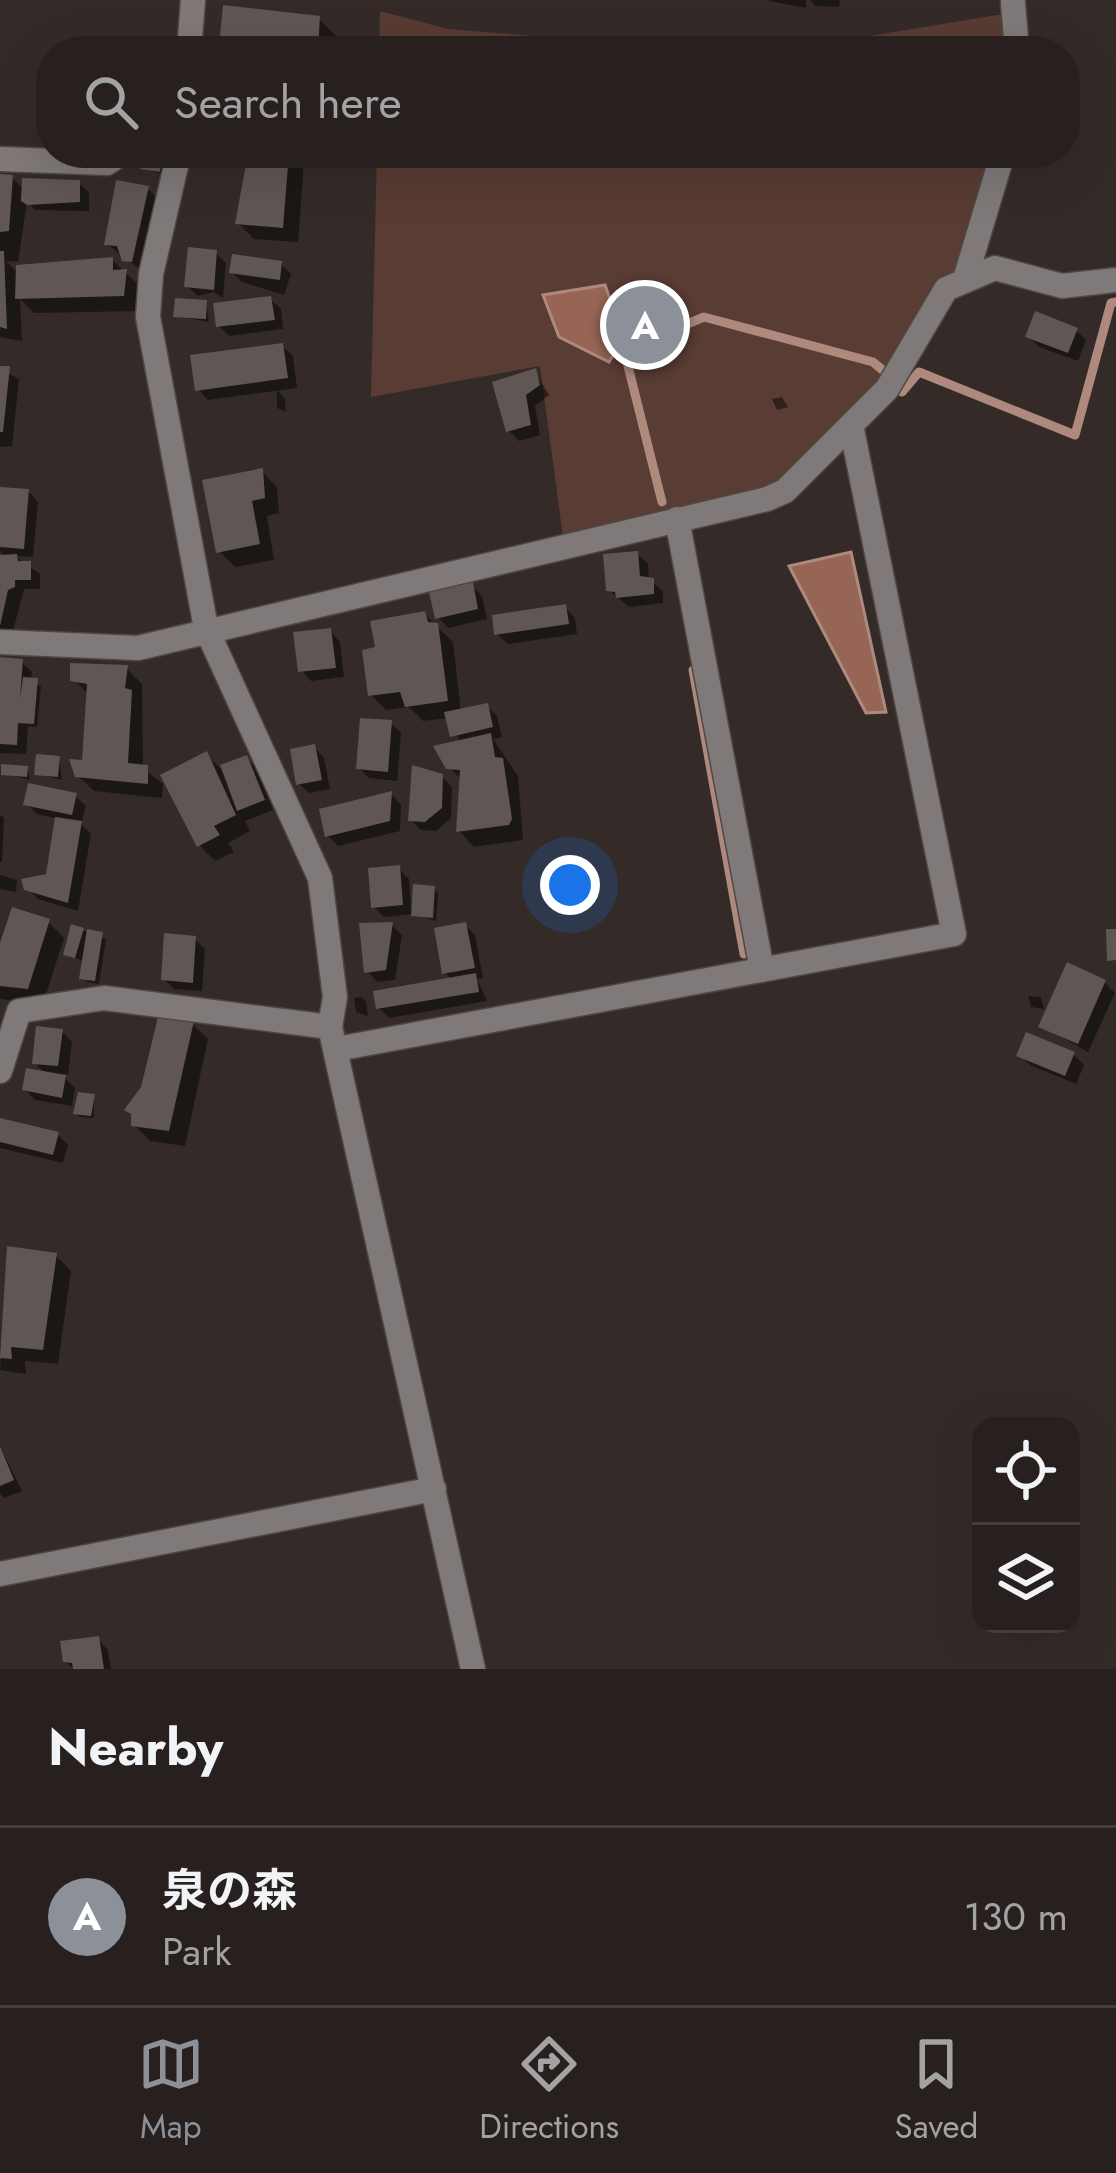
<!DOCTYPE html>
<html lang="en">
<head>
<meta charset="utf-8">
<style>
	:root { --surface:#27201f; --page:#332d2c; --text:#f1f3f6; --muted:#a4a3a4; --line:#433e3d; --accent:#8c9099 }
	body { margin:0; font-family:Jost,"Noto Sans JP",sans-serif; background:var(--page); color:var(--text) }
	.controls { position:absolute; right:36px; bottom:36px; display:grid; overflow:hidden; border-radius:24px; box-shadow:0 12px 48px #0002 }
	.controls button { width:108px; height:108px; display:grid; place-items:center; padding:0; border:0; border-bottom:3px solid var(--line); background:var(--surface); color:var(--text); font:60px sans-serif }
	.you { position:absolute; left:570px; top:885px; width:42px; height:42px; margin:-30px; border:9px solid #fff; border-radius:50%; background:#1a73e8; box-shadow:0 0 0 18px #1a73e833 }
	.badge { display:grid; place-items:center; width:78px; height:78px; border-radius:50%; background:var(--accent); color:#fff; font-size:39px; font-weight:700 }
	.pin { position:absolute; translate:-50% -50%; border:6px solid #fff; box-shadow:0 3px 12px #0006 }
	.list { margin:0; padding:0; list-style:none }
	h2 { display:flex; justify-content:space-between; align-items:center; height:156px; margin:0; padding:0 48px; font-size:51px }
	h2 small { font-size:39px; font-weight:400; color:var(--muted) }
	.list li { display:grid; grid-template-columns:78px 1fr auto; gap:36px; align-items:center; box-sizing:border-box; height:180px; padding:0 48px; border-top:3px solid var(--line) }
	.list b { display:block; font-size:45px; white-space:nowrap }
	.list p { margin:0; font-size:39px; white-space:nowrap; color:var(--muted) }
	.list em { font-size:39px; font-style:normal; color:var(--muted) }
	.icon { flex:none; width:66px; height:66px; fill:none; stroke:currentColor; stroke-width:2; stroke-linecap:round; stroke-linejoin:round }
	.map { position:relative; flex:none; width:1116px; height:1669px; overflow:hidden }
	.search { position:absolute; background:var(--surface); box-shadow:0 12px 48px #0002; left:36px; right:36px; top:36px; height:132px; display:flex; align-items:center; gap:30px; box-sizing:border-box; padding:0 42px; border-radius:48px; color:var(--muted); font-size:45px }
	.sheet { height:336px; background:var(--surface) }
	nav { display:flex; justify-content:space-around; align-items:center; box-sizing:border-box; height:168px; border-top:3px solid var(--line); background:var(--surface); font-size:33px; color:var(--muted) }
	nav a { display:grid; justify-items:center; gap:6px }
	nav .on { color:var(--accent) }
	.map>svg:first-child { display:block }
</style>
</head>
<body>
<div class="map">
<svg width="1116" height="1669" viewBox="0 0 1116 1669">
	<rect width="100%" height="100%" fill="#342b29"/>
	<path fill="#593c34" d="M380,11l68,18 85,7 318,3 146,-24h8l6,36h-632z
		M377,153h620l-35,114 -68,99 -113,119 -218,52 -23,-171 -169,31z"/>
	<path fill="#976555" stroke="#ae897d" stroke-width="3" d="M605,285l19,52 -15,25 -50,-25 -16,-42z
		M851,552l35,160 -20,1 -77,-147z"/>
	<path fill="#0007" d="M806,0v8l-37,-7v-1z
		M810,0h30l-1,7 -23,-1z
		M319,19l16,16 -1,16h-106l-6,-6z
		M154,153h12l-3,22 -20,-7z
		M250,153h43l11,10 -6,79 -44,-3 -16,-16z
		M0,177l12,1 13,13 54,-8 10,10v18l-54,-1 -8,-8 -9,60 -12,-1 13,13 93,-14 30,28 -3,23 -105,2 -14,-14 2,42 -22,-4z
		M148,189l10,10 -16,72 -35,-27z
		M216,253l10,10 -3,35 -9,-6 -16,4 -11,-10z
		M281,264l10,10 -7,21 -42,-13 -10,-10z
		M270,299l11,10 2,20 -54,7 -10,-10z
		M206,303l3,19 -33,-6z
		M1076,330l10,10 -8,21 -39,-14 -10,-10z
		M282,346l11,10 4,32 -89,12 -10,-11z
		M0,369l19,10 -7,67 -12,1z
		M535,372l14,23 -14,11 5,29 -21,6 -11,-11z
		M277,390l8,9 1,13 -9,-4z
		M782,397l6,10 -11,3 -5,-11z
		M262,472l15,15 2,26 -12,3 7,44 -39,7 -16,-16z
		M0,490l28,1 10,11 -5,55 -18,-1 25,18v15h-16l-11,42 -13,-1v-72l6,-1 -6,-6z
		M637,554l11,10 1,16 14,11v12l-34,4 -20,-17z
		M472,586l10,10 5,23 -39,9 -10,-11z
		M565,607l10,11 2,16 -69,10 -11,-10z
		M424,614l29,28 8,70 26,-6 10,10 5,21 -9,2 25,37 5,64 -49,7 -15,-16 4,-50 -14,-14 12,-24 -12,-25 -26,3 -14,-14 -23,3 -15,-15 7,-45z
		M330,631l10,11 4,35 -33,4 -10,-11z
		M0,660l21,2 11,10 -1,9 10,5 -4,41 -9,-1 -2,28 -26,-1z
		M126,668l16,16 1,84 20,16 -1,14 -68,-7 -17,-16 8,-12 4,-68 -16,-16z
		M390,723l11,10 -4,48 -28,-3 -10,-10z
		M314,747l10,11 6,31 -21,4 -11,-10z
		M206,755l14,13 26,-10 10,10 17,42 -28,11 5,10 -22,12 6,9 -19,9 -16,-16z
		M59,759l3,21 -24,-6z
		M27,769l3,11 -26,-6z
		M441,776l11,11 -1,31 -15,13 -15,-1 -10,-10z
		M392,795l9,10 -1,26 -62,15 -10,-10z
		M75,796l11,10 -5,18 10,10 -13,77 -40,-12 -11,-11 21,-11 10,-58 -21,-5 -10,-10z
		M0,815l4,3 -2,44h-2z
		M398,868l11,11 2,29 23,-19 4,4 -2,28 -23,-7 -29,3 -11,-11z
		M0,875l17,5 -1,12 -16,-3z
		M48,922l16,16 -21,66 -43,-5v-47z
		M392,925l10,10 -7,45 -18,2 -10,-11z
		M465,925l10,10 8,43 -6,1 10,22 -98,17 -10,-10 74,-28 -8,-7z
		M82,930l24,9 -7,45 -12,-2 -2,-20 -19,-8z
		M195,939l10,10 -3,42 -28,-2 -10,-10z
		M1104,982l11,11 -27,59 -46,-26z
		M1028,996l13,1 3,12 -13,-2z
		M362,997l4,5 2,14 -12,-4 -2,-14z
		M192,1024l16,15 -23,107 -35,-5 -16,-16 -6,-18z
		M61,1031l11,11 -4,33 -7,-1 14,14 -3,18 -37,-6 -10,-11 22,-14 -12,-12z
		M1019,1055h55l10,10 -8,19 -46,-19z
		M94,1097v21l-14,-1 -4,-4z
		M0,1121l58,14 10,10 -5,18 -63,-15z
		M9,1249l46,6 16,16 -13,93 -33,-3 1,13 -26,-4z
		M0,1446l22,45 -18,7 -4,-4z
		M98,1639l10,11 3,19h-38l-8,-8z"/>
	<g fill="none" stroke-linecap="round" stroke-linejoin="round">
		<path stroke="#ae897d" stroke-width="9" d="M899,388l3,4 17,-20 156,63 36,-132 5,-1
			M662,502l-38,-152 80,-33 169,45 13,11
			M693,670l51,284"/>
	</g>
	<path fill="#605653" d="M223,5l97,11 -2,35 -99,-5z
		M148,153h14l-2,19 -20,-3z
		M248,153h41l-6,75 -48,-4z
		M0,174l13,1 -4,56 -9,1z
		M22,178l58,2v22l-53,3 -6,-4z
		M116,180l33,6 -17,76 -10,-1 -5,-15 -13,-1z
		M188,247l29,3 -3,40 -30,-3z
		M0,251h4l3,78 -7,-2z
		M232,254l50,7 -2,19 -51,-7z
		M113,257v13l14,-1 -3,27 -109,3 1,-34z
		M271,296l4,24 -59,7 -3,-24z
		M175,298l32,2 -1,19 -33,-2z
		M1035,311l43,17 -10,25 -43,-16z
		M283,343l5,35 -93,13 -5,-36z
		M0,366h10l-7,66h-3z
		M536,368l4,17 -14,10 5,30 -25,7 -14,-50z
		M263,468l2,30 -13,3 8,43 -44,9 -14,-73z
		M0,487l29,2 -5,60 -24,-2z
		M638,551l2,25 14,2v16l-38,4 -1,-6 -9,-1 -3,-37z
		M17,554l1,7h13v19h-16v7l-7,3 -8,36v-71z
		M473,582l5,27 -43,10 -6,-27z
		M566,604l3,20 -75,11 -2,-20z
		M425,611l3,11 10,1 10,78 -43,6 -5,-15 -32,4 -6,-46 13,-3 -5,-26z
		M331,628l5,40 -38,4 -5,-40z
		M0,657l23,2 -3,40 3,-22 15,1 -4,46 -16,-1 -1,22 -17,-1z
		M70,663l58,2 -3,23 7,2 -4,73 20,2v19l-73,-7 -6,-18 13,1 5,-76 -17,-3z
		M488,703l5,24 -43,10 -6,-25z
		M360,718l32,2 -4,52 -32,-3z
		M491,733l4,24 8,1 9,61 -3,6 -53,7 4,-62 -14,-1 -13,-23z
		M315,744l7,36 -26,5 -6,-36z
		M207,751l29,64 -22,11 6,9 -23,12 -37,-72z
		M36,754l24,2 -2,21 -24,-2z
		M247,755l18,45 -28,11 -17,-46z
		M1,764l27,2 -1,11 -26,-2z
		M412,765l31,9 -1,34 -17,14 -17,-1z
		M28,783l49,10 -5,22 -49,-10z
		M392,791l-2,30 -65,16 -6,-28z
		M55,817l27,4 -14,82 -44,-13 -3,-11 25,-5z
		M400,865l3,40 -32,3 -3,-40z
		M413,884l22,2 -2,32 -22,-2z
		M12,907l38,12 -22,70 -28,-3v-43z
		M393,922l-7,48 -22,3 -5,-50z
		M466,922l9,46 -33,6 -8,-46z
		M71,924l13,4 -9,30 -12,-3z
		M87,929l16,3 -8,49 -16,-2z
		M1106,929h10v31l-9,1z
		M164,933l32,3 -3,47 -32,-3z
		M1067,962l39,18 -28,64 -40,-17z
		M476,973l3,19 -103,17 -3,-18z
		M158,1017l36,4 -25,110 -38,-5v-12l-7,-4 17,-23z
		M36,1026l27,3 -5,37 -26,-2z
		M1026,1032l49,20 -10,24 -49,-20z
		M26,1068l40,7 -4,23 -40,-8z
		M78,1092l17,2 -4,22 -18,-2z
		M0,1118l59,14 -6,23 -53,-13z
		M7,1246l50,7 -14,97 -32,-3 1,12 -12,-1z
		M0,1446l14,34 -14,6z
		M99,1636l5,33h-31l-1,-6 -9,-1 -3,-21z"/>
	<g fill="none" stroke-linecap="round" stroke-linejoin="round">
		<defs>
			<path id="minor" d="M1013,3l4,48
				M189,51l4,-51
				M179,153l-28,121 -3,43 58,311 114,250 15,119 -5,30 143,642
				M0,159l107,4 15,-10
				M966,276l37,-123
				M677,519l85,451
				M0,642l138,6 629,-149 18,-8 102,-102 59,-100 49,-21 67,18 54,-6
				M337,1049l617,-115 -103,-509
				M0,1071l19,-60 85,-13 226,29
				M0,1574l434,-85"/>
		</defs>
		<use href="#minor" stroke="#504745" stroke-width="27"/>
		<use href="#minor" stroke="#7f7a79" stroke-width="24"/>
	</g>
</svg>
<div class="controls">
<button><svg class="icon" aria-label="locate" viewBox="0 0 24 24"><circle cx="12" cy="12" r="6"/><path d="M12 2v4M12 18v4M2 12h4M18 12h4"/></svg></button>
<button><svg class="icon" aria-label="layers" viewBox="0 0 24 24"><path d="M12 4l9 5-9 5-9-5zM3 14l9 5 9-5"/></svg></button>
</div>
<div class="you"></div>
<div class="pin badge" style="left:645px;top:325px">A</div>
<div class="search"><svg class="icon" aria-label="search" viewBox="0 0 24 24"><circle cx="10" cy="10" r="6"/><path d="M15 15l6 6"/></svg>Search here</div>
</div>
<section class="sheet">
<h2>Nearby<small></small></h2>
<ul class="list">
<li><span class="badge">A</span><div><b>泉の森</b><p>Park</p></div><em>130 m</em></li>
</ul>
</section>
<nav>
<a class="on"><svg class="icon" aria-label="map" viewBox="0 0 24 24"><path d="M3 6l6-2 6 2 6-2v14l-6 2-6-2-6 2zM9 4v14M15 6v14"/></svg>Map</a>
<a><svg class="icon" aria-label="directions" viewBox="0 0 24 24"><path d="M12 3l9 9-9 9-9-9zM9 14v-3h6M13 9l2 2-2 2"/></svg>Directions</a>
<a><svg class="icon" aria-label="saved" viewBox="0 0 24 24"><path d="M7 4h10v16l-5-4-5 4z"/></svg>Saved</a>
</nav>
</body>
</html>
